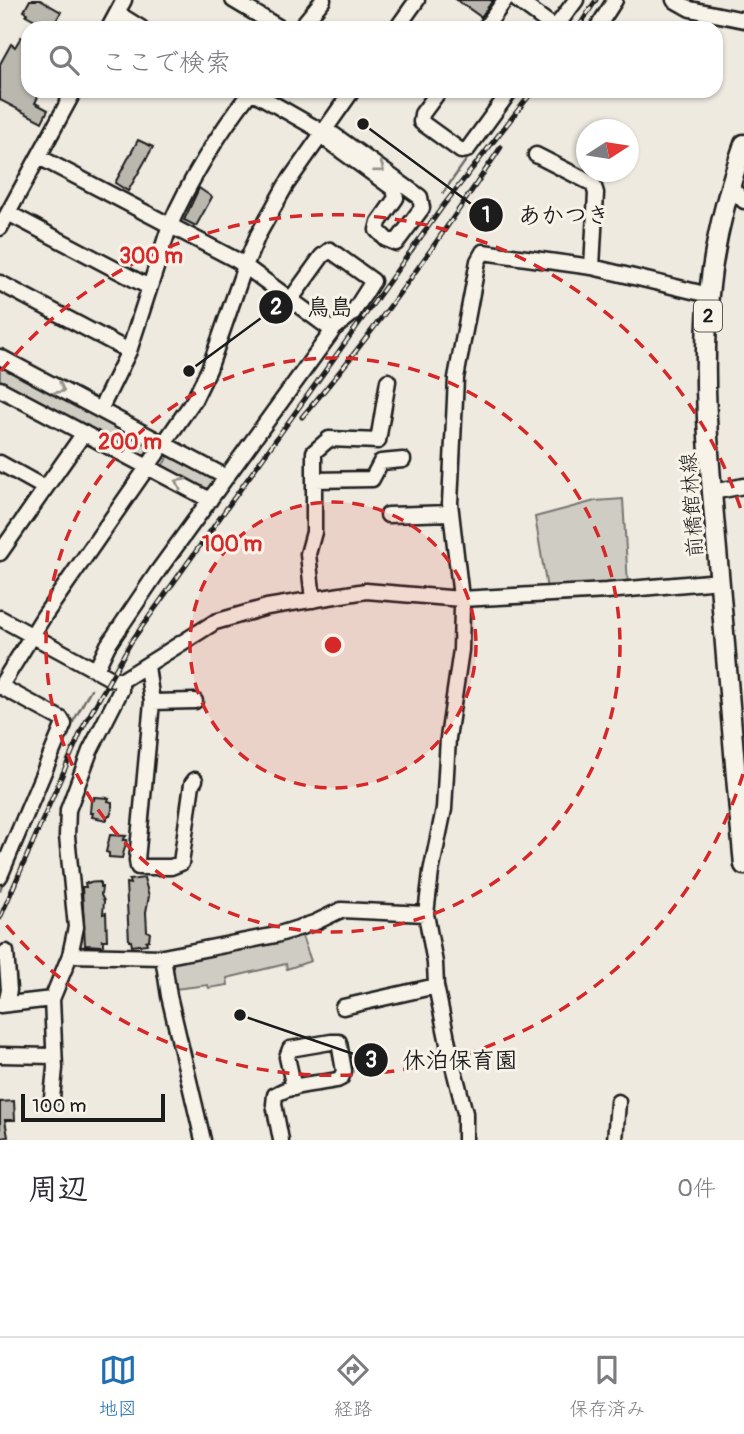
<!DOCTYPE html>
<html lang="ja">
<head>
<meta charset="utf-8">
<style>
	:root { --surface:#fff; --page:#f7f7f7; --text:#2b2b33; --muted:#7c7c81; --line:#e1e1e2; --accent:#1f6fb2 }
	body { margin:0; font-family:Pangolin,"Klee One",sans-serif; background:var(--page); color:var(--text) }
	.compass { position:absolute; left:576px; top:119px; width:63px; height:63px; border-radius:50%; background:var(--surface); box-shadow:0 2px 5px #0004; rotate:78deg }
	.scale { position:absolute; left:21px; bottom:18px; width:144px; box-sizing:border-box; padding-left:7px; border:4px solid #1c1c1c; border-top:0; font-size:19px; line-height:24px; white-space:nowrap; color:#1c1c1c; -webkit-text-stroke:5px #f7f3e8; paint-order:stroke }
	.list { margin:0; padding:0; list-style:none }
	h2 { display:flex; justify-content:space-between; align-items:center; height:91px; margin:0; padding:0 28px; font-size:30px }
	h2 small { font-size:23px; font-weight:400; color:var(--muted) }
	.icon { flex:none; width:38px; height:38px; fill:none; stroke:currentColor; stroke-width:2; stroke-linecap:round; stroke-linejoin:round }
	.map { position:relative; flex:none; width:744px; height:1140px; overflow:hidden }
	.search { position:absolute; background:var(--surface); box-shadow:0 2px 5px #0004; left:21px; right:21px; top:21px; height:77px; display:flex; align-items:center; gap:18px; box-sizing:border-box; padding:0 24px; border-radius:21px; color:var(--muted); font-size:26px }
	.sheet { height:196px; background:var(--surface) }
	nav { display:flex; justify-content:space-around; align-items:center; box-sizing:border-box; height:98px; border-top:2px solid var(--line); background:var(--surface); font-size:19px; color:var(--muted) }
	nav a { display:grid; justify-items:center; gap:4px }
	nav .on { color:var(--accent) }
	.map>svg:first-child { display:block }
</style>
</head>
<body>
<div class="map">
<svg width="744" height="1140" viewBox="0 0 744 1140">
	<rect width="100%" height="100%" fill="#eeeae0"/>
	<filter id="ink" filterUnits="userSpaceOnUse"><feTurbulence type="fractalNoise" baseFrequency=".0143" numOctaves="2"/><feDisplacementMap in="SourceGraphic" scale="14" xChannelSelector="R" yChannelSelector="G"/><feConvolveMatrix kernelMatrix="1 2 1 2 8 2 1 2 1" color-interpolation-filters="sRGB"/></filter>
	<g filter="url(#ink)">
		<path fill="#cfccc3" stroke="#767470" stroke-width="2" d="M0,361l153,80 -12,19 -141,-75z
			M172,451l46,28 -8,13 -50,-23z
			M623,499l5,86 -81,4 -12,-72 60,-16z
			M300,931l11,30 -24,8 -1,-5 -59,14 1,7 -19,3 -1,-3 -33,4 -7,-29z"/>
		<g fill="none" stroke-linecap="round" stroke-linejoin="round">
			<path stroke="#6f6d69" stroke-width="2.5" d="M103,22l13,-22
				M40,138l26,-47
				M49,154l28,15
				M443,193l26,-37
				M257,266l33,24
				M301,298l32,23
				M320,360l19,-26
				M136,616l44,-64
				M110,657l19,-30
				M52,772l21,-50 18,-33
				M0,890l4,-10"/>
		</g>
		<path fill="#bab7af" stroke="#1c1c1c" stroke-width="2" d="M30,0h10l21,12 -9,16h-22l5,-8 -9,-5 1,-2 -3,-2z
			M457,0h36l-12,17z
			M21,37l7,4v50h13l-6,12 13,7 -6,12 -42,-22v-36l11,-20 4,3z
			M138,140l15,7 -25,44 -13,-8z
			M199,188l13,9 -16,29 -12,-6z
			M94,797l15,1 -1,3 4,1v8l-2,6h-3v4l-15,-3 1,-4h-3l1,-12 3,-1z
			M110,835l16,1 -3,4h4l-5,18 -13,-1v-4l-3,-1z
			M144,878l5,18 -3,16 1,19 3,2 -1,7 -3,1 1,3 -15,2 -1,-5h-2l-3,-58 4,1 -1,-4z
			M100,882v5h2l-1,8 3,6 -1,13 3,-1 1,27h-5l2,4 -2,2 -17,-1 -3,-58h4l-1,-4z
			M14,1101l1,19h-10l3,17 -8,1v-36z"/>
		<g fill="none" stroke-linecap="round" stroke-linejoin="round">
			<defs>
				<path id="minor" d="M233,0l47,28
					M517,0l38,28
					M674,0l16,9 54,11
					M117,13l24,15
					M109,28l15,-28
					M300,28l23,-28
					M397,28l20,-28
					M485,28l20,-28
					M555,28l21,-28
					M597,28l18,-28
					M251,91l63,36 8,6 6,8 66,48 2,9 -17,24 -2,8 9,9 10,4 26,-35 -2,-11 -86,-62 -12,-2
					M439,91l-17,23 -1,8 40,29 6,-1 43,-59
					M536,155l57,29 3,9 -4,74
					M39,157l199,104 94,69
					M731,187l13,14
					M8,213l141,74
					M0,228l74,-137
					M0,283l129,68
					M0,357l226,120
					M0,389l210,111
					M100,410l29,-59 41,-126c21,-48 49,-92 81,-134
					M0,463l45,25
					M314,480l58,-1 9,-17 22,-2
					M712,492l32,-6
					M388,515l63,-2
					M0,553l84,-120
					M313,600l-5,-46 6,-22v-80l15,-13 49,2 10,-60
					M0,618l110,60 11,3 94,-59 52,-15 99,-16 95,8 146,-8 113,-10
					M147,666l5,36 -15,158 1,7h33l10,-4 11,-79 3,-4
					M96,670l12,-25 50,-74 173,-238 1,-3 20,-16 21,-33 -43,-31 -8,6 -31,43
					M0,686l61,33 3,5 -64,152
					M0,687l44,-71 150,-216 15,-31 36,-103 13,-31 28,-50 66,-94
					M152,702l43,-1
					M70,955l93,2 113,-22 38,-12 27,-13 85,4
					M163,957l6,39 34,144
					M6,1004l3,-14 -3,-38
					M0,1005l52,-6
					M343,1007l93,-21
					M0,1055l54,1
					M52,1098l3,-30 -3,-69 18,-44 6,-28 -9,-91 1,-26 22,-59 31,-61v-9
					M281,1140l-7,-36 1,-9c17,-11 42,-11 62,-15l4,-2 3,-7 -5,-29h-8l-41,7 -3,8 7,31
					M465,1140v-27l-14,-55 -15,-72 -1,-23 -9,-49 5,-42 13,-63 4,-71 13,-88 1,-44 -12,-103 6,-125 22,-117 5,-9 109,15 117,28
					M615,1140l3,-38"/>
				<path id="major" d="M744,144c-17,48 -30,99 -35,150 -9,96 3,195 11,291 8,93 15,187 24,280"/>
			</defs>
			<use href="#minor" stroke="#1c1c1c" stroke-width="19"/>
			<use href="#major" stroke="#1c1c1c" stroke-width="23"/>
			<use href="#minor" stroke="#f7f3e8" stroke-width="14"/>
			<use href="#major" stroke="#f7f3e8" stroke-width="18"/>
			<defs>
				<path id="rail" d="M578,28l18,-28
					M302,417c73,-85 137,-177 199,-270
					M0,918l83,-191 48,-85 312,-436 90,-115"/>
			</defs>
			<use href="#rail" stroke="#1c1c1c" stroke-width="5"/>
			<use href="#rail" stroke="#f7f3e8" stroke-width="2.5" stroke-dasharray="8" stroke-linecap="butt"/>
		</g>
		<defs><path id="oneway-chevron" d="M-2-3.5L2.5 0L-2 3.5" fill="none" stroke-width="1.6" stroke-linecap="round" stroke-linejoin="round" transform="scale(1.75)"/></defs>
		<g stroke="#94928c">
			<use href="#oneway-chevron" transform="translate(380 168) rotate(36)"/>
			<use href="#oneway-chevron" transform="translate(60 389) rotate(28)"/>
			<use href="#oneway-chevron" transform="translate(180 483) rotate(-152)"/>
		</g>
	</g>
	<circle cx="333" cy="645" r="143" fill="#d62828" fill-opacity=".12"/>
	<g fill="none" stroke="#d62828" stroke-width="3.5" stroke-dasharray="12 9">
		<circle cx="333" cy="645" r="143"/>
		<circle cx="333" cy="645" r="287"/>
		<path d="M743 774A430 430 0 0 1 1 919M1 371A430 430 0 0 1 743 516"/>
	</g>
	<g text-anchor="middle" dominant-baseline="central" stroke-width="6" stroke-linejoin="round" paint-order="stroke">
		<rect fill="#f7f3e8" stroke="#5e5c59" stroke-width="2" x="694" y="300.5" width="28" height="31" rx="5"/>
		<g font-size="19" font-weight="bold" fill="#1c1c1c">
			<text x="708" y="316">2</text>
		</g>
		<g font-size="21" fill="#1c1c1c" stroke="#f7f3e8">
			<text transform="translate(692 505) rotate(-94)">前橋館林線</text>
		</g>
	</g>
	<circle cx="333" cy="645" r="10" fill="#d62828" stroke="#f7f3e8" stroke-width="3.5"/>
	<g font-size="21" text-anchor="middle" font-weight="bold" fill="#d62828" stroke="#f7f3e8" stroke-width="6" stroke-linejoin="round" paint-order="stroke">
		<text x="151" y="263">300 m</text>
		<text x="130" y="449">200 m</text>
		<text x="232" y="551">100 m</text>
	</g>
	<path fill="none" stroke="#1c1c1c" stroke-width="2.5" d="M363 124L486 215M189 371L276 307M240 1015L371 1060"/>
	<g fill="#1c1c1c" stroke="#f7f3e8" stroke-width="2.5">
		<circle cx="363" cy="124" r="7"/>
		<circle cx="189" cy="371" r="7"/>
		<circle cx="240" cy="1015" r="7"/>
		<circle cx="486" cy="215" r="18"/>
		<circle cx="276" cy="307" r="18"/>
		<circle cx="371" cy="1060" r="18"/>
	</g>
	<g font-size="21" text-anchor="middle" font-weight="bold" fill="#fff">
		<text x="486" y="222">1</text>
		<text x="276" y="314">2</text>
		<text x="371" y="1067">3</text>
	</g>
	<g font-size="23" text-anchor="middle" font-weight="bold" fill="#1c1c1c" stroke="#f7f3e8" stroke-width="6" stroke-linejoin="round" paint-order="stroke">
		<text x="564" y="223">あかつき</text>
		<text x="330" y="315">鳥島</text>
		<text x="460" y="1068">休泊保育園</text>
	</g>
</svg>
<svg class="compass" viewBox="-18 -18 36 36"><path d="M0-13l5 13h-10z" fill="#e53935"/><path d="M0 13l5-13h-10z" fill="#7c7c81"/></svg>
<div class="scale">100 m</div>
<div class="search"><svg class="icon" aria-label="search" viewBox="0 0 24 24"><circle cx="10" cy="10" r="6"/><path d="M15 15l6 6"/></svg>ここで検索</div>
</div>
<section class="sheet">
<h2>周辺<small>0件</small></h2>
<ul class="list">
</ul>
</section>
<nav>
<a class="on"><svg class="icon" aria-label="map" viewBox="0 0 24 24"><path d="M3 6l6-2 6 2 6-2v14l-6 2-6-2-6 2zM9 4v14M15 6v14"/></svg>地図</a>
<a><svg class="icon" aria-label="directions" viewBox="0 0 24 24"><path d="M12 3l9 9-9 9-9-9zM9 14v-3h6M13 9l2 2-2 2"/></svg>経路</a>
<a><svg class="icon" aria-label="saved" viewBox="0 0 24 24"><path d="M7 4h10v16l-5-4-5 4z"/></svg>保存済み</a>
</nav>
</body>
</html>
